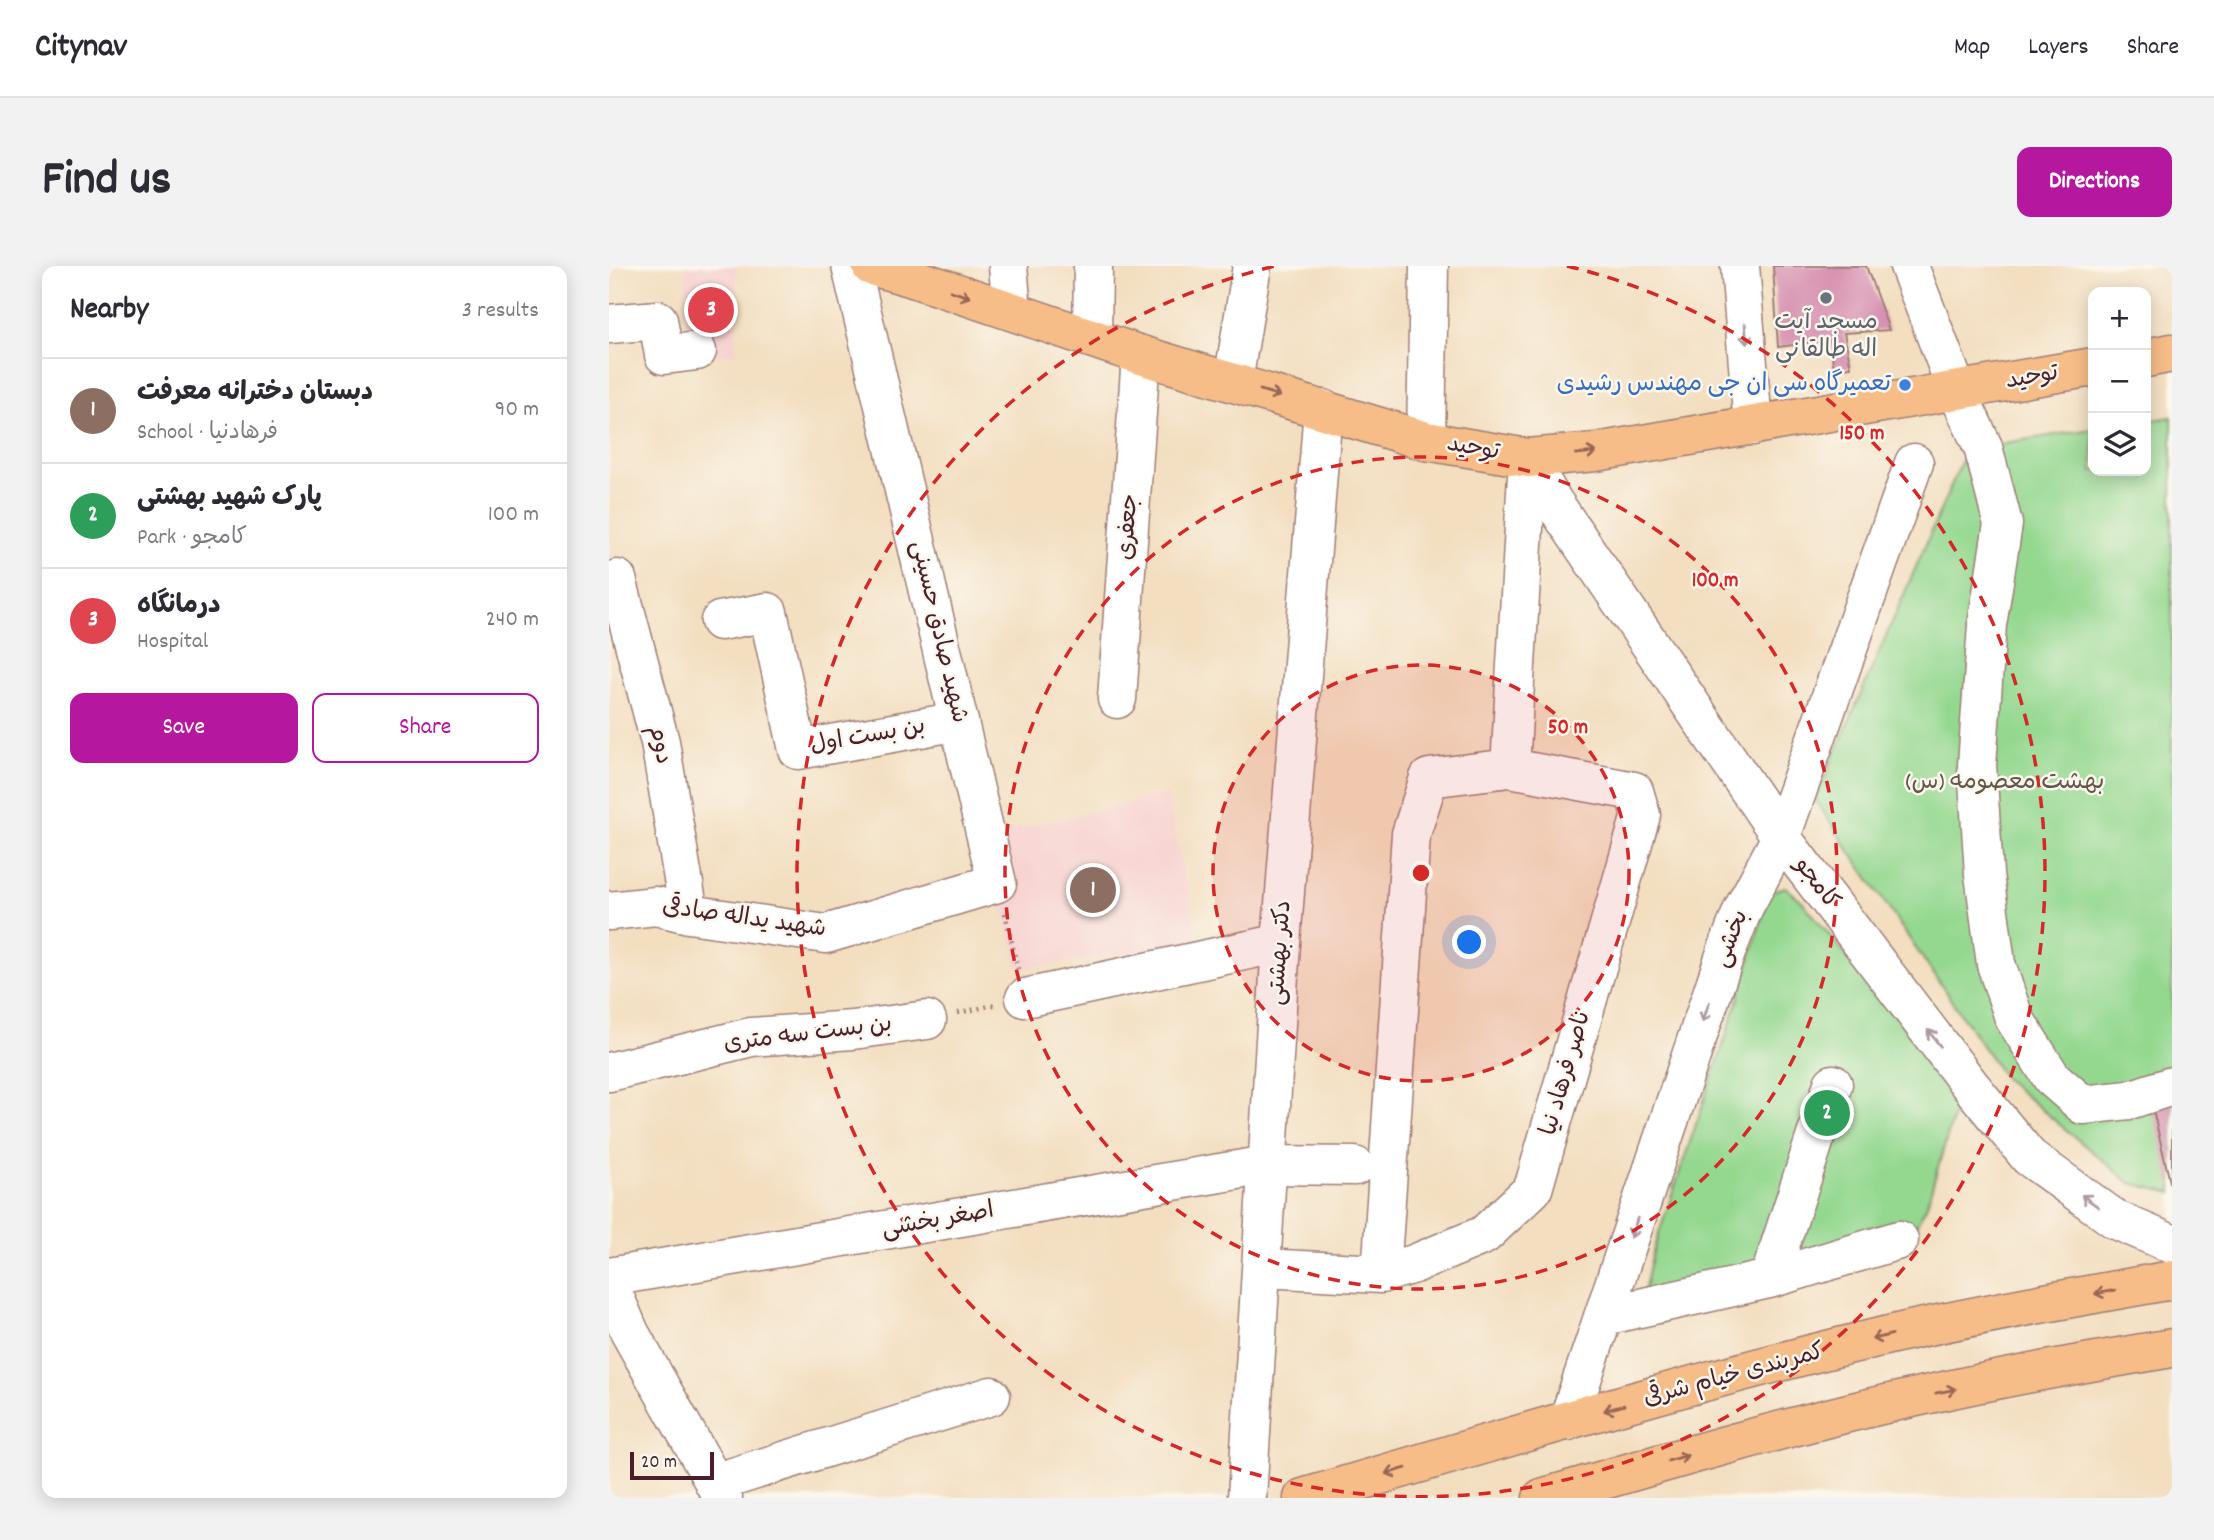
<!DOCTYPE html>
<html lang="en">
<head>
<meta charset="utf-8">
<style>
	:root { --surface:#fff; --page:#f2f2f3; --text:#2b2b33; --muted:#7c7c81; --line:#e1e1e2; --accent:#b5179e }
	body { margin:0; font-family:Dekko,"Playpen Sans Arabic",sans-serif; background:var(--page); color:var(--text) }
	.controls { position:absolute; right:21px; top:21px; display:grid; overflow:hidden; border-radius:14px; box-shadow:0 4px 18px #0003 }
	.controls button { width:63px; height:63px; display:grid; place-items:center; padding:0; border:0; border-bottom:2px solid var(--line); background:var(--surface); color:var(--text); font:35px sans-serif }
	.scale { position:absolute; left:21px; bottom:18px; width:84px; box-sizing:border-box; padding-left:7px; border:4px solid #4a1f2b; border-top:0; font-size:19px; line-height:24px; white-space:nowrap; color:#4a1f2b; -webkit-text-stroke:5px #fbf7ec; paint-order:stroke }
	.you { position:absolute; left:861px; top:677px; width:24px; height:24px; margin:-18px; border:5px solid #fff; border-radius:50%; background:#1a73e8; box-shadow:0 0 0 10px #1a73e833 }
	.badge { display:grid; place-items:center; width:46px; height:46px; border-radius:50%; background:var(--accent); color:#fff; font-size:23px; font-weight:700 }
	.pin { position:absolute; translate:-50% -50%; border:4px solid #fff; box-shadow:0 2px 7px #0006 }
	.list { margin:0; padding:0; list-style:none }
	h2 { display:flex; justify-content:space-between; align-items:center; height:91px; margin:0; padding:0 28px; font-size:30px }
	h2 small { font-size:23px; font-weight:400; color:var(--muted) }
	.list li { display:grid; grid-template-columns:46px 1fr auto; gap:21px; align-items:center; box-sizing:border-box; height:105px; padding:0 28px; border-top:2px solid var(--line) }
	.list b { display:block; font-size:26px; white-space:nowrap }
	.list p { margin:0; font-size:23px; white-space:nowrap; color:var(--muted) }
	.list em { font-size:23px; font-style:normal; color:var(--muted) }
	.actions { display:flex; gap:14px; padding:21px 28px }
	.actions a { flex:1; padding:16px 0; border:2px solid var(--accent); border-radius:14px; text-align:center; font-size:24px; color:var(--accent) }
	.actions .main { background:var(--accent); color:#fff }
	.icon { flex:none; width:38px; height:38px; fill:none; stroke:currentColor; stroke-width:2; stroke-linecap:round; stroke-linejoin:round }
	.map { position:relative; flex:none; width:1563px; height:1232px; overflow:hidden; border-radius:14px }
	header { display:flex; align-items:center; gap:42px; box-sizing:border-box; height:98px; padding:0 35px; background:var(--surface); border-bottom:2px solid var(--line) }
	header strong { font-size:33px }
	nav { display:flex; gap:38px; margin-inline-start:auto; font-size:24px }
	.intro { display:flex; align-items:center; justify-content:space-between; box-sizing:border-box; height:168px; padding:0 42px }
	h1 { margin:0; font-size:49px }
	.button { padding:18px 32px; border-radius:14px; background:var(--accent); color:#fff; font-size:24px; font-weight:700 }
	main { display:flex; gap:42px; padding:0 42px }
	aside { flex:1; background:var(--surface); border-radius:14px; box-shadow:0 4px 18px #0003 }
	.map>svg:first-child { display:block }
</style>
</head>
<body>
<header>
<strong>Citynav</strong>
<nav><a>Map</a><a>Layers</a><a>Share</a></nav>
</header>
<div class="intro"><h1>Find us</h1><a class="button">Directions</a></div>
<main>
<aside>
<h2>Nearby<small>3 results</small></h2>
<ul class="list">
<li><span class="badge" style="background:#8d6e63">1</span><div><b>دبستان دخترانه معرفت</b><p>School · فرهادنیا</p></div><em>90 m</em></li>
<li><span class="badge" style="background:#2e9e5b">2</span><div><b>پارک شهید بهشتی</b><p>Park · کامجو</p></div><em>100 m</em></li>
<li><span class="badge" style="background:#e0444e">3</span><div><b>درمانگاه</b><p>Hospital</p></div><em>240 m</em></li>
</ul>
<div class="actions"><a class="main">Save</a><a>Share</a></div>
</aside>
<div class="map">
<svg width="1563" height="1232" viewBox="0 0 1563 1232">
	<rect width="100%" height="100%" fill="#fbf7ec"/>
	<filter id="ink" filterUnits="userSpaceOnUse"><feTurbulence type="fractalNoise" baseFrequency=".0143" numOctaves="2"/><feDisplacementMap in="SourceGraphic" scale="14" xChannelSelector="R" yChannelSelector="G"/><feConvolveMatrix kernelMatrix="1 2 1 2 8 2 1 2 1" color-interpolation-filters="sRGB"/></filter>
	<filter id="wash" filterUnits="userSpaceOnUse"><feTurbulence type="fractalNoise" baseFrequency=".00686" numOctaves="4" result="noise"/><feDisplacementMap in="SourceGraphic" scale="28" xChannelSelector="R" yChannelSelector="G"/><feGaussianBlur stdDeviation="1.57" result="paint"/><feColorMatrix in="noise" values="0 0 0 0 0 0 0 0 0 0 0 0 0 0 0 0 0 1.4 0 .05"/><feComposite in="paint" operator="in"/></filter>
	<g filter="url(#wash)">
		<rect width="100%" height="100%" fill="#f3dec0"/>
		<path fill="#f7d0cf" d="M77,0h51l-2,88h-50z
			M558,528l31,150 -180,25 -32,-133z"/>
		<path fill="#94d890" stroke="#6f7c5e" stroke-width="2" d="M1563,151v776l-42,-10 -125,-104 -190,-279 152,-351 126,-20v42h53v-50z
			M1176,621l16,13 111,136 49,55 -35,116 -13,24 -273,78 14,-61 84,-247 31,-109z"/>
		<g id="blocks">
			<path fill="#d791b1" d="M1164,0h93l23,64 -45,3 7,34 -17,3 -4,-30 -52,7z
				M1563,831v89h-1l-20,-84z"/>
		</g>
	</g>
	<g filter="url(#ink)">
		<use href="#blocks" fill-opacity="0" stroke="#9e7e76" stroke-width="2"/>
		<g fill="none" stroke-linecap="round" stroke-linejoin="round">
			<defs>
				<path id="minor" d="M399,0l4,45
					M1131,0l13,160
					M1300,0l48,125 26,56 20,77 -16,101 -10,140 7,109 12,90 18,54 38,60 31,27 46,-5 43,-14
					M0,58l49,-4 6,35 33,-4
					M483,71l1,-71
					M624,116l19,-116
					M817,175l3,-175
					M919,192l24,42 229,337 189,248 59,72 87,63 56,24
					M8,313l43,163 29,172
					M111,355l48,-9 30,138 161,-29
					M508,433l24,-344
					M901,502l18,-310
					M0,645l47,-5 33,8 137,20 171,-51 -146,-617
					M416,732l256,-55
					M0,806l142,-35 102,-7 74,-10
					M652,1002l120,6 33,-10 70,-29 49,-46 108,-374 -7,-24 -124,-23 -81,10 -18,56 -30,440
					M0,1011l658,-112 88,1
					M1160,1013l64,-195
					M0,1018l21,49 93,165
					M995,1050l165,-37 130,-39
					M959,1155l157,-466 18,-46 38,-72 133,-374
					M105,1217l277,-87
					M638,1232l34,-555 42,-534"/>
				<path id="major" d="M262,0l39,11 231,78 285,86 102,17 68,-6 497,-85
					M1537,92l26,-5"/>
				<path id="highway" d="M694,1232c200,-59 400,-120 603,-167 88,-20 177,-35 266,-51
					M933,1232c126,-37 252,-74 379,-102 83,-19 167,-34 251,-48"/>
			</defs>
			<use href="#minor" stroke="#9e7e76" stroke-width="41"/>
			<use href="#major" stroke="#9e7e76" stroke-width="41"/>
			<use href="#highway" stroke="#9e7e76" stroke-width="41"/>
			<path stroke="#9e7e76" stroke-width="4.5" stroke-dasharray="2 5" stroke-linecap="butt" d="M396,647l13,56
				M349,747l36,-8"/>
			<use href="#minor" stroke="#fff" stroke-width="38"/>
			<use href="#major" stroke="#f7bd88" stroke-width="38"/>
			<use href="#highway" stroke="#f7bd88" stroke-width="38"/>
		</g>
		<defs><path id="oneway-shaft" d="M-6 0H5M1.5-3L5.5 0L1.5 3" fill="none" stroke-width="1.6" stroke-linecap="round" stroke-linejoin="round" transform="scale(1.75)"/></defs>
		<g stroke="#986655">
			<use href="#oneway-shaft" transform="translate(351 28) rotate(19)"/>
			<use href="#oneway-shaft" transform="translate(661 127) rotate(17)"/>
			<use href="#oneway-shaft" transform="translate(977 187) rotate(-6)"/>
			<use href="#oneway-shaft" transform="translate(1496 1026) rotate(170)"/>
			<use href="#oneway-shaft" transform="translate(1273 1071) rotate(166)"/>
			<use href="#oneway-shaft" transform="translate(1337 1125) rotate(-11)"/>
			<use href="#oneway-shaft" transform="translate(1005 1142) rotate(164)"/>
			<use href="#oneway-shaft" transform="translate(1069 1192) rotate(-16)"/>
			<use href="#oneway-shaft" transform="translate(787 1205) rotate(164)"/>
		</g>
		<g stroke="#ae9aa0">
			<use href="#oneway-shaft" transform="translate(1137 68) rotate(85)"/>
			<use href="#oneway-shaft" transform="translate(1097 746) rotate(109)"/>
			<use href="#oneway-shaft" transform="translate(1325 772) rotate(-128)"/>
			<use href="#oneway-shaft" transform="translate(1481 935) rotate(-144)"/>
			<use href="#oneway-shaft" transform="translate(1025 962) rotate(109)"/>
		</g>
	</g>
	<circle cx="812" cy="607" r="208" fill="#d62828" fill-opacity=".12"/>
	<g fill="none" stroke="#d62828" stroke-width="3.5" stroke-dasharray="12 9">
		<circle cx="812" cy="607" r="208"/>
		<circle cx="812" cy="607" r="416"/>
		<path d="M958 0A624 624 0 1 1 666 0"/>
	</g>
	<circle fill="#6b7280" stroke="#fbf7ec" stroke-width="2.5" cx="1217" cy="32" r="7"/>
	<circle fill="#3f7fe0" stroke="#fbf7ec" stroke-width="2.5" cx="1296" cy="119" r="7"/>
	<g text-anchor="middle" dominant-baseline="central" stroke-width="5" stroke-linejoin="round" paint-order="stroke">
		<g font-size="24" fill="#5b616d" stroke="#fbf7ec">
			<text x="1217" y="57">مسجد آیت<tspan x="1217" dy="28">اله طالقانی</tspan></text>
		</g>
		<g font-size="24" fill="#4a1f2b" stroke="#fbf7ec">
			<text transform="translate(1423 112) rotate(-10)">توحید</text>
			<text transform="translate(864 183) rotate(10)">توحید</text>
			<text transform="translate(520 261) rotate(-86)">جعفری</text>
			<text transform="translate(329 366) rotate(77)">شهید صادق حسینی</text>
			<text transform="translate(259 471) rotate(-10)">بن بست اول</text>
			<text transform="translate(50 479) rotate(78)">دوم</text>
			<text transform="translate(1207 618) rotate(53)">کامجو</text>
			<text transform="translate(135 653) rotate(8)">شهید یداله صادقی</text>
			<text transform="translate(1123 673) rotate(-69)">بخشی</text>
			<text transform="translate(672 687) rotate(-86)">دکتر بهشتی</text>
			<text transform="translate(199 769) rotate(-7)">بن بست سه متری</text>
			<text transform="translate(958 807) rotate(-74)">ناصر فرهاد نیا</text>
			<text transform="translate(329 955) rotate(-10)">اصغر بخشی</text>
			<text transform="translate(1125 1110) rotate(-15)">کمربندی خیام شرقی</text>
		</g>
		<g font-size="24" fill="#366cbe" stroke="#fbf7ec" text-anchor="end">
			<text x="1282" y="119">تعمیرگاه سی ان جی مهندس رشیدی</text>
		</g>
		<g font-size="24" fill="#605649" stroke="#fbf7ec">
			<text x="1396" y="517">(بهشت معصومه (س</text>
		</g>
	</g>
	<circle cx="812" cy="607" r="10" fill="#d62828" stroke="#fbf7ec" stroke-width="3.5"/>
	<g font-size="21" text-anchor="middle" font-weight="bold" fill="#d62828" stroke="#fbf7ec" stroke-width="5" stroke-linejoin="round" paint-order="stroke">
		<text x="1253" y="173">150 m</text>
		<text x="1106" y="320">100 m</text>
		<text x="959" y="467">50 m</text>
	</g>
</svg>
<div class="controls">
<button>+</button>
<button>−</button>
<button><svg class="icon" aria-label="layers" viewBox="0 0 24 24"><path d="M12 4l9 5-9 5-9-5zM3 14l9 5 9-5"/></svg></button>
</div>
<div class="scale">20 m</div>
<div class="you"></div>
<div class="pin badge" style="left:484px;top:624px;background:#8d6e63">1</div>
<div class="pin badge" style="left:1218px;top:847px;background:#2e9e5b">2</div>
<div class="pin badge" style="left:102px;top:44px;background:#e0444e">3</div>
</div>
</main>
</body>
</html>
